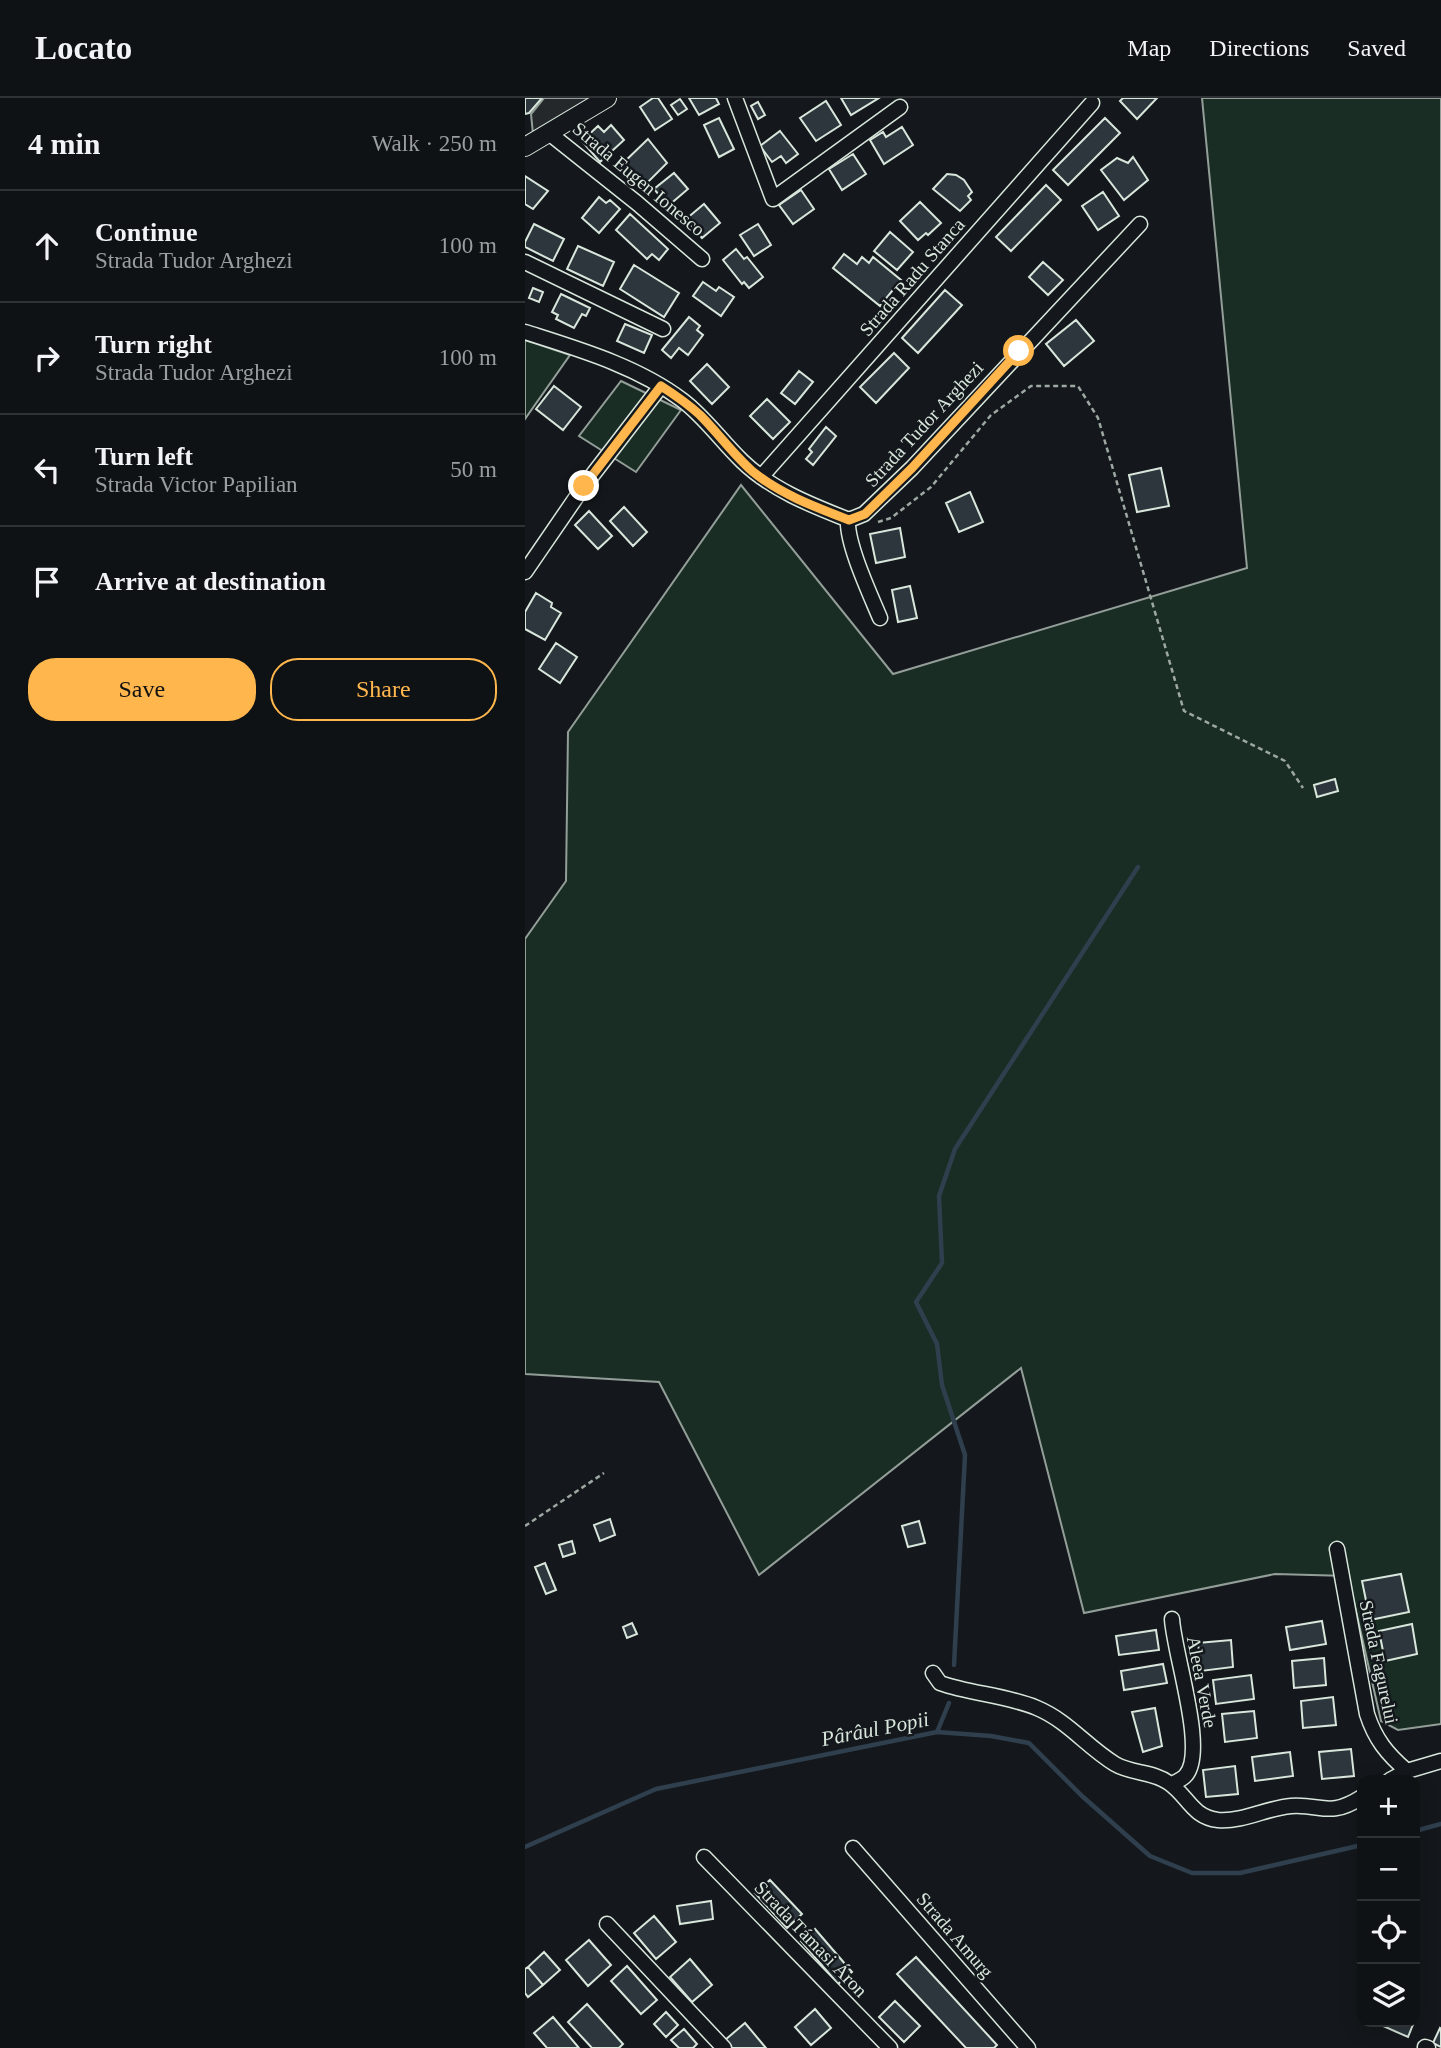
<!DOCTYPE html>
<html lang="en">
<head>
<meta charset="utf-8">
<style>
	:root { --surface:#0f1215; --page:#1d2022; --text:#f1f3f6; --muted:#9b9ea0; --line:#2f3234; --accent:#ffb74d }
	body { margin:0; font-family:Georgia,serif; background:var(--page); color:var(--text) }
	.controls { position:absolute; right:21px; bottom:21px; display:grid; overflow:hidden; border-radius:14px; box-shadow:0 4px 18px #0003 }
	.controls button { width:63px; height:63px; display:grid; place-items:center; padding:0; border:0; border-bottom:2px solid var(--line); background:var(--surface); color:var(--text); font:35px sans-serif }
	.stop { position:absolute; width:21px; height:21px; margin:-16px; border:5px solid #ffb74d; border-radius:50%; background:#fff }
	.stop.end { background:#ffb74d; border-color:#fff; box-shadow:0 2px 7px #0008 }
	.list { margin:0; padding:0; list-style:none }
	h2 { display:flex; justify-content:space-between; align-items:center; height:91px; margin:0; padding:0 28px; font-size:30px }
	h2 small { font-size:23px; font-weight:400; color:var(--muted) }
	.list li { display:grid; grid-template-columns:46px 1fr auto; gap:21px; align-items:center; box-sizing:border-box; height:112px; padding:0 28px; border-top:2px solid var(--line) }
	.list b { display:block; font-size:26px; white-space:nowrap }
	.list p { margin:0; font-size:23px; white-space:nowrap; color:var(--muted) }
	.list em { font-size:23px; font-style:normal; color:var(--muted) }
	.actions { display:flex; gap:14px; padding:21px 28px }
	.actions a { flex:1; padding:16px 0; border:2px solid var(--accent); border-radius:28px; text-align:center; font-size:24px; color:var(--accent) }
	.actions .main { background:var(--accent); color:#111 }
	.icon { flex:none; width:38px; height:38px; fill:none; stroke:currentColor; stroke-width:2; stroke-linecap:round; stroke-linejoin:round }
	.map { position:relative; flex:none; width:916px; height:1950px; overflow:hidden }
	header { display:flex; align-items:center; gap:42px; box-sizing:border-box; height:98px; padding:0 35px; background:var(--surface); border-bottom:2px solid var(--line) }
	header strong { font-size:33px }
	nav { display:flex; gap:38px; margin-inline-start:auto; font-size:24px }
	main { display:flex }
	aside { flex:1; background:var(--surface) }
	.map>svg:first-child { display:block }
</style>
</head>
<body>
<header>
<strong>Locato</strong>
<nav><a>Map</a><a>Directions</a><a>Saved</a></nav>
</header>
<main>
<aside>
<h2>4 min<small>Walk · 250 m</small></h2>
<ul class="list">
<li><svg class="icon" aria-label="ahead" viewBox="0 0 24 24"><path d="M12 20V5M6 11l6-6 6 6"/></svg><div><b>Continue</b><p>Strada Tudor Arghezi</p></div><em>100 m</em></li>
<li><svg class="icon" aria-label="right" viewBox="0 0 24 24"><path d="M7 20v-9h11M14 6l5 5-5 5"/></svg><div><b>Turn right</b><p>Strada Tudor Arghezi</p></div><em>100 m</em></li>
<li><svg class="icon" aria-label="left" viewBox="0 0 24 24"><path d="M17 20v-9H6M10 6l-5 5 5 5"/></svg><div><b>Turn left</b><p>Strada Victor Papilian</p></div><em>50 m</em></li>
<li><svg class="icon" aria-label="arrive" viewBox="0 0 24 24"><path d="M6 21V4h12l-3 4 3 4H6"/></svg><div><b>Arrive at destination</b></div></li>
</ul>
<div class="actions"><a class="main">Save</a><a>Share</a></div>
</aside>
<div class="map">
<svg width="916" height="1950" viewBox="0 0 916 1950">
	<rect width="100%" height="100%" fill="#14181c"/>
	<path fill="#1a2d24" stroke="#939e99" stroke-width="2" d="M677,0h239v1626l-43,6 -17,-9 -33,-145 -73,-2 -191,39 -63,-245 -262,207 -100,-193 -134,-8v-435l41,-58 2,-149 173,-247 152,189 354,-106z
		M0,242l45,15 -45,64z
		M96,283l60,29 -45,62 -57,-36z"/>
	<path fill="#24282b" stroke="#939e99" stroke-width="2" d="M19,0h47l-58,36 -2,-20z"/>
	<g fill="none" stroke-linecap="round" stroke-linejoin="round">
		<path stroke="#2f3f4d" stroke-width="4.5" d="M429,1567l11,-210 -23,-70 -5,-41 -21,-42 26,-39 -3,-67 16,-47 183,-282
			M412,1634l12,-29
			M890,1733l26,-7
			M0,1749l131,-58 281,-57 54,4 38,7 53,53 68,60 42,17h48l122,-28"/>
	</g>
	<path fill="#2c363c" stroke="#d8e6dc" stroke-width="2" d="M0,0h17l-13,15 -4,1z
		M128,0h5l14,21 -17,11 -15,-23z
		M164,0h27l3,6 -20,11z
		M316,0h38l-28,17z
		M598,0h34l-20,21 -17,-18z
		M155,1l7,10 -9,6 -7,-10z
		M301,3l15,24 -25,16 -16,-23z
		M233,4l7,13 -7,4 -7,-13z
		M194,20l15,31 -15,8 -15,-32z
		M580,20l15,15 -52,52 -15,-15z
		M86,27l13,15 -24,22 -18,-21 16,-15 6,6z
		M377,29l11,18 -29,19 -14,-24 13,-8 3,5z
		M255,33l18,23 -12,9 -5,-7 -9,6 -12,-16z
		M123,41l19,24 -24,24 -24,-20z
		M328,56l13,20 -24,16 -13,-21z
		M608,59l15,23 -24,20 -23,-30 16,-12 11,5z
		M149,75l14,16 -20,17 -14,-17z
		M422,76l9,1 8,5 8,12 -4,4 3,4 -11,11 -27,-22z
		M0,78l23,15 -15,18 -8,-5z
		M521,87l15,15 -50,51 -15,-14z
		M276,92l13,19 -21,15 -14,-19z
		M578,94l16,24 -21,14 -16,-24z
		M74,99l7,6 4,-3 10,9 -21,24 -17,-15z
		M395,104l21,21 -13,12 -2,-2 -8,7 -18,-19z
		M179,106l16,19 -18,15 -16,-19z
		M105,116l38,35 -9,11 -7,-6 -5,5 -31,-29z
		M9,126l30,15 -11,22 -28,-14v-5z
		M233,126l13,21 -17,11 -14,-21z
		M365,134l23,20 -16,18 -23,-19z
		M53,148l36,16 -11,24 -36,-17z
		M211,151l8,10 3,-2 16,20 -14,11 -5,-6 -2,2 -19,-24z
		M319,156l13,10 5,-7 7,6 4,-6 28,23 -21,26 -47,-38z
		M518,164l20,18 -15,15 -19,-18z
		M109,167l45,28 -15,24 -44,-28z
		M178,184l13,9 3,-4 15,10 -13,19 -28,-20z
		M8,190l10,4 -4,10 -10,-4z
		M420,192l17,15 -44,48 -16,-15z
		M36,196l29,14 -4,8 -4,-2 -8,14 -18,-9 2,-4 -6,-3z
		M164,219l11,9 -3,4 6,5 -15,20 -9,-7 -8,10 -9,-8z
		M551,222l18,21 -30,25 -18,-22z
		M100,226l27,11 -8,18 -27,-12z
		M369,255l15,15 -33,35 -16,-16z
		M182,266l22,23 -17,17 -22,-23z
		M274,273l14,11 -18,22 -14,-11z
		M29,288l27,21 -18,23 -27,-21z
		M242,301l23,23 -17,17 -23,-23z
		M301,329l10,9 -23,29 -7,-6 6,-7 -3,-3z
		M636,370l8,38 -32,6 -8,-37z
		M445,394l13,30 -24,10 -13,-29z
		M99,409l23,25 -14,14 -23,-25z
		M64,413l23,25 -14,13 -23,-24z
		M375,430l5,29 -29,6 -6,-29z
		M385,488l7,32 -19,4 -6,-32z
		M11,495l16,10 -1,4 10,6 -16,27 -20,-11v-17z
		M31,545l21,14 -17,26 -21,-14z
		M810,681l3,12 -21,6 -3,-12z
		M85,1421l5,16 -15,6 -6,-16z
		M394,1423l6,22 -17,4 -6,-21z
		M47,1443l3,12 -12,4 -4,-12z
		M20,1465l11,27 -10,4 -11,-27z
		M876,1476l8,38 -39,8 -8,-39z
		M797,1523l4,23 -36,6 -4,-23z
		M107,1525l5,11 -10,4 -4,-11z
		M887,1526l5,30 -32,7 -6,-30z
		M631,1532l3,20 -40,5 -3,-19z
		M706,1542l2,27 -32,4 -3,-28z
		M799,1560l2,27 -32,3 -2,-27z
		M638,1566l4,19 -43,7 -3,-19z
		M726,1577l3,24 -38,5 -3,-24z
		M808,1599l3,28 -33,3 -2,-27z
		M630,1610l7,38 -19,6 -11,-40z
		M729,1613l3,27 -32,4 -3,-28z
		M826,1651l3,27 -32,3 -3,-27z
		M765,1654l3,24 -38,5 -3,-24z
		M710,1668l3,28 -32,3 -3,-27z
		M245,1782l32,34 -15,14 -32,-35z
		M186,1803l2,18 -33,5 -3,-18z
		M129,1818l22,26 -20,17 -22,-26z
		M290,1831l37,43 -14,12 -37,-43z
		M64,1842l22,25 -23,21 -22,-26z
		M19,1854l16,18 -17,15 -15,-18z
		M391,1859l81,88 -3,3h-28l-69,-74z
		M165,1861l22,26 -20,17 -22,-25z
		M102,1868l30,34 -16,14 -30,-33z
		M3,1869l15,18 -15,12 -3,-4v-24z
		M370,1903l25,25 -16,16 -25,-25z
		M62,1906l36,40 -4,4h-27l-24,-26z
		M290,1911l16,19 -20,17 -16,-18z
		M141,1914l12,13 -12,12 -12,-13z
		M28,1919l26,31h-32l-13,-15z
		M859,1924h30l-6,15 -25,-11z
		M220,1925l21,25h-34l-7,-8z
		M915,1930l1,1v18l-8,-4z
		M159,1931l13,15 -4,4h-14l-8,-8z"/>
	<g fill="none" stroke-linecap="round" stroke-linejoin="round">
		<defs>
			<path id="minor" d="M210,0l38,101 127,-92
				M24,35l88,70 65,56
				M0,164l138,67
				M0,234c53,17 112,34 157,68 23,17 39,41 60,61 30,29 69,44 107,59l15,-6 48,-46 228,-244
				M236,379l331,-374
				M323,421c-2,24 22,75 32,99
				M0,474l59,-86 77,-100
				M812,1451l30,165c8,25 20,40 40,57
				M408,1575l7,10c31,11 66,12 97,25 31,13 50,39 78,56 17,10 38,7 54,19 19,13 23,34 49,37 26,2 48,-12 73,-14 32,-2 38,12 71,-9
				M865,1682l17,-9 34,-10
				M647,1686c4,-2 11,-5 14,-9 21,-25 -12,-121 -14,-156
				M328,1750l175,200
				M179,1759l186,191
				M82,1826l117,124
				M900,1949l3,1"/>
			<path id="tertiary" d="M0,49l82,-49"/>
		</defs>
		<use href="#minor" stroke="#d8e6dc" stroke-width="17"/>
		<use href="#tertiary" stroke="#d8e6dc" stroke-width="20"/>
		<path stroke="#9da8a2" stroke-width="2.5" stroke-dasharray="5 3.5" stroke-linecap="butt" d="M353,424l13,-4 40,-31 60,-72 40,-29h47l20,32 86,293 101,50 18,27
			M0,1428l79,-53"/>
		<use href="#minor" stroke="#14181c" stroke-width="14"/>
		<use href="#tertiary" stroke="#14181c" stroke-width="18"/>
	</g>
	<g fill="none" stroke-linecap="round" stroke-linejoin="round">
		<path stroke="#ffb74d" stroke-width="9" d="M59,388l77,-100c14,9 27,18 39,29 18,18 33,39 52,56 28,23 63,36 97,49l16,-6 47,-46 107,-117"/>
	</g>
	<g text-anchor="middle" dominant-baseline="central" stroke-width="5" stroke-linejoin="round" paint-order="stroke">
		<g font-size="19" fill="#d8e6dc" stroke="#14181c">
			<text transform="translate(114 81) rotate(40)">Strada Eugen Ionesco</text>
			<text transform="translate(387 179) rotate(-49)">Strada Radu Stanca</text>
			<text transform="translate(399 326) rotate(-47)">Strada Tudor Arghezi</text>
			<text transform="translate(854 1564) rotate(78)">Strada Fagurelui</text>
			<text transform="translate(677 1584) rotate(79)">Aleea Verde</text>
			<text transform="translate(430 1837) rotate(49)">Strada Amurg</text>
			<text transform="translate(286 1841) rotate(46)">Strada Támasi Áron</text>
		</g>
		<g font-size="21" font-style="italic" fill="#d8e6dc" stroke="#14181c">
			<text transform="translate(350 1631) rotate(-11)">Pârâul Popii</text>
		</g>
	</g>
</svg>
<div class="controls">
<button>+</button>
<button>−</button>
<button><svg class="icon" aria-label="locate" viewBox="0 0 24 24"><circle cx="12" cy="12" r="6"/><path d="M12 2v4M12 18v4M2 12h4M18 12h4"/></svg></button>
<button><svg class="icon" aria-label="layers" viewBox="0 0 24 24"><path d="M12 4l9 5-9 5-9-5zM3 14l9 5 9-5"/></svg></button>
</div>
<div class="stop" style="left:494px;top:253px"></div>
<div class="stop end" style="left:59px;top:388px"></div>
</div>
</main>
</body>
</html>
